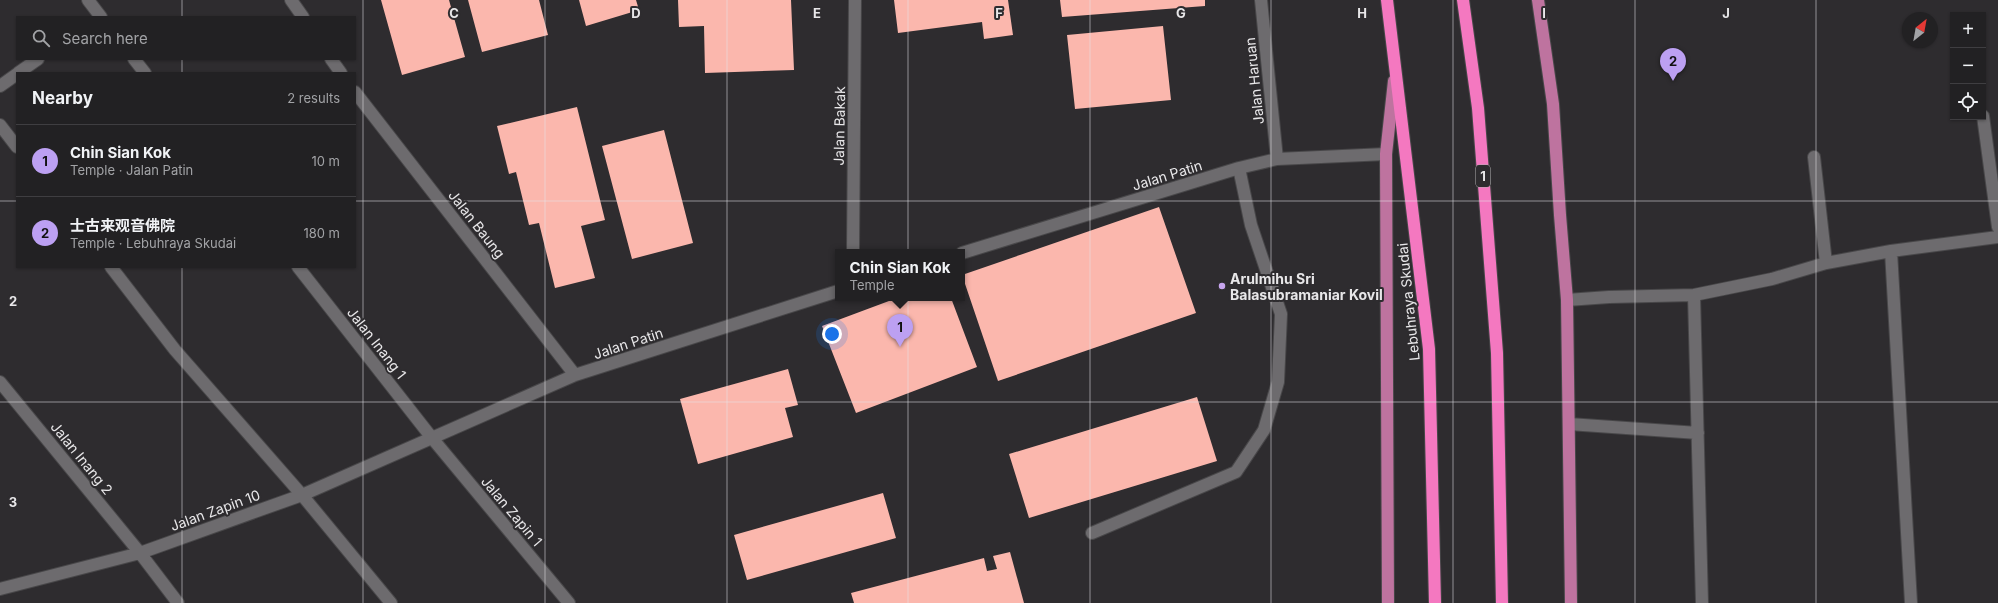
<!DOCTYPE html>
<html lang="en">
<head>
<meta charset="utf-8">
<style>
	:root { --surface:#222123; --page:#2a292b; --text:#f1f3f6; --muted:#a2a3a6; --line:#3f3e41; --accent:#bca0f2 }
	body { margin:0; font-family:Inter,"Noto Sans SC",sans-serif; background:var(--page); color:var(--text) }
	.controls { position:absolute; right:12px; top:12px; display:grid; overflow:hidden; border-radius:0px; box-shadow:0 1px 3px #0004 }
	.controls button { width:36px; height:36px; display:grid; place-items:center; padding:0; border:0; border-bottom:1px solid var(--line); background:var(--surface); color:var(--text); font:20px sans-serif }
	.compass { position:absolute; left:1902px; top:12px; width:36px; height:36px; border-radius:50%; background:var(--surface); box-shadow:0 1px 3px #0004; rotate:31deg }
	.you { position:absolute; left:832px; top:334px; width:14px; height:14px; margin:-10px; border:3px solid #fff; border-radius:50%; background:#1a73e8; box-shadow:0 0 0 6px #1a73e833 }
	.badge { display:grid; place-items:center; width:26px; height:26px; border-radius:50%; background:var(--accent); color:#111; font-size:13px; font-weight:700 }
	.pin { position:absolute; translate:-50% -33px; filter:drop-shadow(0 1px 2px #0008) }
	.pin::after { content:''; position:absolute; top:21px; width:14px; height:12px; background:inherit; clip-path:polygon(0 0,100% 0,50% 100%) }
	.popup { position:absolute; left:835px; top:249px; width:130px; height:52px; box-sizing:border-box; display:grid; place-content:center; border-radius:0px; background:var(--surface); filter:drop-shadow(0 1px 3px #0005); font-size:13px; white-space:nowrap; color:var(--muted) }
	.popup b { font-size:15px; color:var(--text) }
	.popup::after { content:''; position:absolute; left:50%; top:100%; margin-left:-8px; border:8px solid transparent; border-top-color:var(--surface) }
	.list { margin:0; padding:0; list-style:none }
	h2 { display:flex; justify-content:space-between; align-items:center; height:52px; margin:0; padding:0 16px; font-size:17px }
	h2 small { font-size:13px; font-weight:400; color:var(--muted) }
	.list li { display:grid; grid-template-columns:26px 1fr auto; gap:12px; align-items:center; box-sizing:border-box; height:72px; padding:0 16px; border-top:1px solid var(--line) }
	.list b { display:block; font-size:15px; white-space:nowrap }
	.list p { margin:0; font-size:13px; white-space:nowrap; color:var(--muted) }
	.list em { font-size:13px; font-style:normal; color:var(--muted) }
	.icon { flex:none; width:22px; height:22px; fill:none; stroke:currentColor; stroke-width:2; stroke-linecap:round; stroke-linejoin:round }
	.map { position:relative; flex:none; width:1998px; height:603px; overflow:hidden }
	.search { position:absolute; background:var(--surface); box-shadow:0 1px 3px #0004; left:16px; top:16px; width:340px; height:44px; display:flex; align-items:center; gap:10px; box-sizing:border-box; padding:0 14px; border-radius:0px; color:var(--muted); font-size:15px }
	.panel { position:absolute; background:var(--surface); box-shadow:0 1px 3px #0004; left:16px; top:72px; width:340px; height:196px; border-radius:0px }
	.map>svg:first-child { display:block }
</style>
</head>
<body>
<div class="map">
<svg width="1998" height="603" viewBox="0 0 1998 603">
	<rect width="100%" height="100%" fill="#2e2c2f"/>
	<path fill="#fbb7ad" d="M381,0h68l16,57 -63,18z
		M468,0h71l9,35 -66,17z
		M579,0h57l3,10 -53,16z
		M678,0h113l3,70 -89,3 -1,-47 -25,1z
		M894,0h114l5,35 -29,4 -2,-17 -84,11z
		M1060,0h145v6l-143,11z
		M1163,26l8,74 -96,9 -8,-74z
		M577,107l28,113 -24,6 14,52 -40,10 -16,-65 -10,2 -13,-53 -7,2 -12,-48z
		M664,130l29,113 -61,16 -30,-113z
		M1159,207l37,106 -198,68 -36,-106z
		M897,298h54l26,69 -121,46 -34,-87z
		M788,369l10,36 -13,3 8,29 -95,27 -18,-65z
		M1197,397l20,64 -188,57 -20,-64z
		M883,493l13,45 -149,42 -13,-45z
		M1010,552l14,51h-170l-3,-10 133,-35 3,13 10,-2 -4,-13z"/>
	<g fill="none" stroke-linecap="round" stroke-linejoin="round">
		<defs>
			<path id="minor" d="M88,0l13,17
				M291,0l12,17
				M1261,0l16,159
				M134,59l11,14
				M331,59l10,14
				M18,73l20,-14
				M0,86l17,-12
				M355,92l220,283
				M1983,116l15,111
				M0,125l17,22
				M1814,157l12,106
				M1891,251l20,352
				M853,252l2,-252
				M962,253l277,-85 38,-9 109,-5
				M111,267l64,83 127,145 89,108
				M298,267l134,171 137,165
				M1694,295l8,308
				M1567,300l42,-3 85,-2 78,-16 54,-16 65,-12 107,-14
				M0,382l140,171 38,50
				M1569,424l129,9
				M1092,533l144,-61 28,-42 14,-48 3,-68 -30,-89 -12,-57
				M0,589l140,-36 162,-58 273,-120 263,-84"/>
			<path id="major" d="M1538,0l15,104 7,111 7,85 4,303
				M1388,603l-2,-449 8,-73"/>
			<path id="highway" d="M1387,0l42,349 6,254
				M1463,0l15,108 19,245 5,250"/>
		</defs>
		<use href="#minor" stroke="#484749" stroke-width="14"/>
		<use href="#major" stroke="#484749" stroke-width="14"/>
		<use href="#highway" stroke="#484749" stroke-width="14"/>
		<use href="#minor" stroke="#6d6b6e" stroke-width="12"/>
		<use href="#major" stroke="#be739f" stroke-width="12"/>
		<use href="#highway" stroke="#f478c0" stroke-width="12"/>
	</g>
	<path fill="none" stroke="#e8e7e9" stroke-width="1" stroke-opacity="0.55" d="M182,0v17M363,0v603M545,0v603M727,0v603M908,0v603M1090,0v603M1271,0v603M1453,0v603M1635,0v603M1816,0v603M182,59v14M0,201h17M355,201h1643M182,267v336M0,402h1998"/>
	<circle fill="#c8a6ef" stroke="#2e2c2f" stroke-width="1.5" cx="1222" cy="286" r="4"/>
	<g text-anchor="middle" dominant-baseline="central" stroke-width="4" stroke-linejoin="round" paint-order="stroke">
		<rect fill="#2e2c2f" stroke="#b0afb1" stroke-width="1" x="1476" y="165" width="14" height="22" rx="3"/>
		<g font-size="13" font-weight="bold" fill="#e8e7e9">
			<text x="1483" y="176">1</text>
		</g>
		<g font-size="14" fill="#e8e7e9" stroke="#2e2c2f">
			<text transform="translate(1254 81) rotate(-96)">Jalan Haruan</text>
			<text transform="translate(839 126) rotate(-89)">Jalan Bakak</text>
			<text transform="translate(1167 175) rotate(-17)">Jalan Patin</text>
			<text transform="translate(477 224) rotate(52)">Jalan Baung</text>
			<text transform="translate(1408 302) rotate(-96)">Lebuhraya Skudai</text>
			<text transform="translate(377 343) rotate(52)">Jalan Inang 1</text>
			<text transform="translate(628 343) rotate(-18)">Jalan Patin</text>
			<text transform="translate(82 458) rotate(51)">Jalan Inang 2</text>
			<text transform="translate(215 510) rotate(-20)">Jalan Zapin 10</text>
			<text transform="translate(512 511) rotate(50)">Jalan Zapin 1</text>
		</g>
		<g font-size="14" font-weight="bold" fill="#e8e7e9" stroke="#2e2c2f" text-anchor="start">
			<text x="1230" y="278">Arulmihu Sri<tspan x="1230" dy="16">Balasubramaniar Kovil</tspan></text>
		</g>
	</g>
	<g font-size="13" text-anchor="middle" font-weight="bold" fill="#e8e7e9" stroke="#2e2c2f" stroke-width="4" stroke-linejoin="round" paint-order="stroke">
		<text x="454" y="18">C</text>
		<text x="636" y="18">D</text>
		<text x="817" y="18">E</text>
		<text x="999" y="18">F</text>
		<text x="1181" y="18">G</text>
		<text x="1362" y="18">H</text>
		<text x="1544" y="18">I</text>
		<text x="1726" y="18">J</text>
		<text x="13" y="306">2</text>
		<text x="13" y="507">3</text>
	</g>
</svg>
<div class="controls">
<button>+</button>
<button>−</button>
<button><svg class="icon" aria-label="locate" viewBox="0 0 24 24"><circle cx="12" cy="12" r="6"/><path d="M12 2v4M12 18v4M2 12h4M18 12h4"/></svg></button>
</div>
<svg class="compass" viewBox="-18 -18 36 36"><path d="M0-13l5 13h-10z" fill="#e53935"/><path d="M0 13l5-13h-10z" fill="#a2a3a6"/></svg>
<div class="you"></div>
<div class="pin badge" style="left:900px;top:347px">1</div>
<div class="popup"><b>Chin Sian Kok</b>Temple</div>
<div class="pin badge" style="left:1673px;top:81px">2</div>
<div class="search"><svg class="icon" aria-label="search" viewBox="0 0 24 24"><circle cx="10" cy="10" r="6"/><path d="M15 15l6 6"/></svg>Search here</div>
<section class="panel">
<h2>Nearby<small>2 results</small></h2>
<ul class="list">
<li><span class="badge">1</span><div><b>Chin Sian Kok</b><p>Temple · Jalan Patin</p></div><em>10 m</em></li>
<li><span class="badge">2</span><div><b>士古来观音佛院</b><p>Temple · Lebuhraya Skudai</p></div><em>180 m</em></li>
</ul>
</section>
</div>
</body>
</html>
